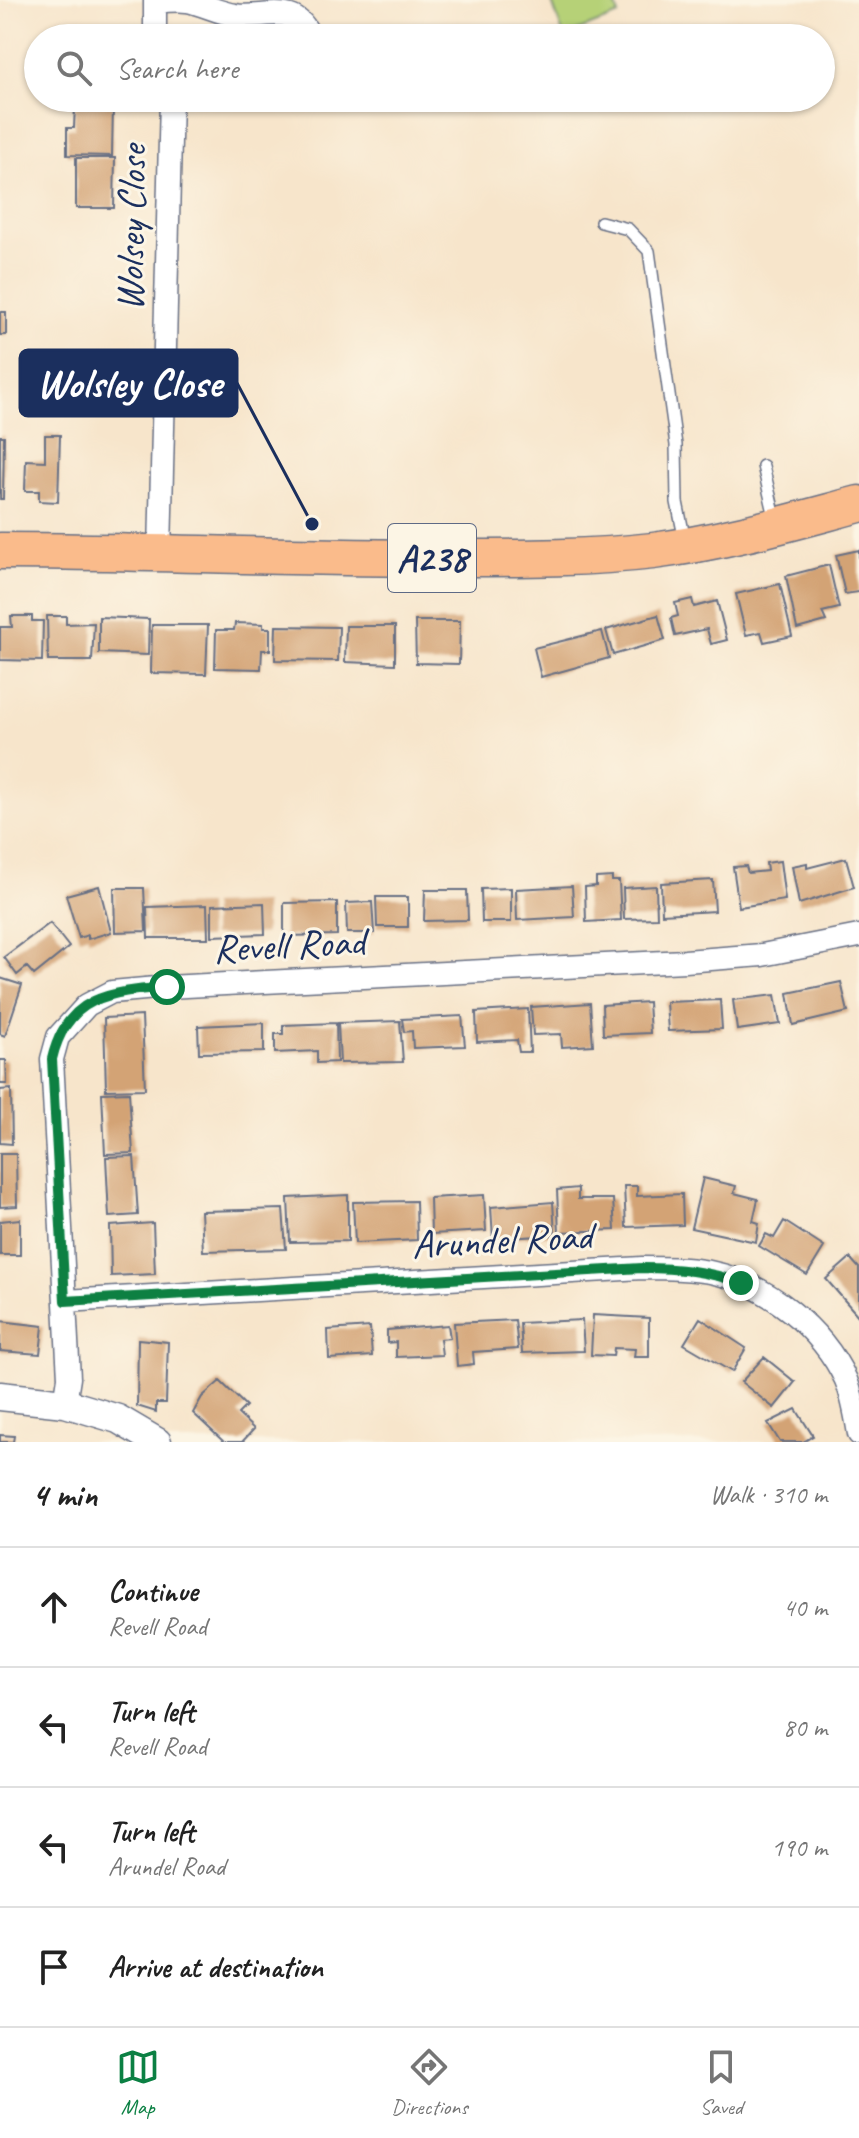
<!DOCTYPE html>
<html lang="en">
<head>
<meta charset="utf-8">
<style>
	:root { --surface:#fff; --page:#f6f6f6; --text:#222; --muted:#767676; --line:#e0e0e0; --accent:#0b8043 }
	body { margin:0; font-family:Caveat,sans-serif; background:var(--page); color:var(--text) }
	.stop { position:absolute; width:24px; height:24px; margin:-18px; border:6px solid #0b8043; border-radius:50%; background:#fff }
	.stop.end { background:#0b8043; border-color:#fff; box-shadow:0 2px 8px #0008 }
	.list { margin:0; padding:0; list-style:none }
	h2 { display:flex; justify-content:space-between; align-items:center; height:104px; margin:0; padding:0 32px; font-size:34px }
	h2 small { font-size:26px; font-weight:400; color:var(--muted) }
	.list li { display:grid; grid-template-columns:52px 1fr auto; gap:24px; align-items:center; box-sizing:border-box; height:120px; padding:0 32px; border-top:2px solid var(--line) }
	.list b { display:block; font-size:30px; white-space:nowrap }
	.list p { margin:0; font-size:26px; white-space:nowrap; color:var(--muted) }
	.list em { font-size:26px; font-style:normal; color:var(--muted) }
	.icon { flex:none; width:44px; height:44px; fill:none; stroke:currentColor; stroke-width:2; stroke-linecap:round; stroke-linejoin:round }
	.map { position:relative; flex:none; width:859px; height:1442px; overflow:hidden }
	.search { position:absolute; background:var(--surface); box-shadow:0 2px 6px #0004; left:24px; right:24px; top:24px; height:88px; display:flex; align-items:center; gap:20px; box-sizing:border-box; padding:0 28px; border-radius:44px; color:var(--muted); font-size:30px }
	.sheet { height:584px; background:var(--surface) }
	nav { display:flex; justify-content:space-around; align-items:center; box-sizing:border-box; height:112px; border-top:2px solid var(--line); background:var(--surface); font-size:22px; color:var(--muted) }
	nav a { display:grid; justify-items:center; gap:4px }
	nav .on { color:var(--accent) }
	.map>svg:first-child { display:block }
</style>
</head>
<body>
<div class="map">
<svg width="859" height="1442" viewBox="0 0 859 1442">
	<rect width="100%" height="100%" fill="#fcf5e5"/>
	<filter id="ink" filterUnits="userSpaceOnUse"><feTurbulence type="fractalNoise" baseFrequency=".0125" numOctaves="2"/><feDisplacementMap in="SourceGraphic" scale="16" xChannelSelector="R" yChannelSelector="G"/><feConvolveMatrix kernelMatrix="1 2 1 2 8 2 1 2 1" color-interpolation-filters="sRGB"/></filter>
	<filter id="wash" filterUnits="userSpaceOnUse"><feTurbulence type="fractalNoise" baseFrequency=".006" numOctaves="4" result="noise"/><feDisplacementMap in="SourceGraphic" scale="32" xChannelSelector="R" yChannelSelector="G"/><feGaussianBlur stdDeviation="1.8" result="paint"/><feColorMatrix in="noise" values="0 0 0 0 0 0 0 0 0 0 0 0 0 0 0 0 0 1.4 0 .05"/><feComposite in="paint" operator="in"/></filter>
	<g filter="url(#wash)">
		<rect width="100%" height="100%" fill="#f7e5cb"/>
		<path fill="#b6d177" stroke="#68806a" stroke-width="2" d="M551,0h63l5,15 -55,21z"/>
		<g id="blocks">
			<path fill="#d3a375" d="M75,105h38l-1,51 -45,-1v-27h7z
				M76,158h39l-1,50h-38z
				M0,312h6v23h-6z
				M45,435h15l-2,67 -19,-1v-10h-14l1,-31 19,1z
				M0,436h4l-1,63h-3z
				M859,550v42l-14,2 -9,-39z
				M829,565l10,43 -17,4 4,9 -29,8 -11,-53z
				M780,584l12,52 -28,6 -3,-10 -15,3 -10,-41z
				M692,599l2,8 23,-6 10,39 -16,4 -4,-15 -32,7 -4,-18 7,-2 -3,-13z
				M658,615l7,25 -52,15 -7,-25z
				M11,616h21v5h11l-1,40 -42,-1v-33h12z
				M47,616h19v8l28,-1 -2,38h-44z
				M99,617l50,2 -1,36 -49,-2z
				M415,621h45l-1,43 -43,-1z
				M235,623l28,1v4h7v22h-8l-1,19 -46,-1 1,-38h18z
				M152,625h56l-2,49 -55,-1z
				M276,626l63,1 -1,34 -63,-1z
				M346,626h49v38l-50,-2z
				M602,631l7,27 -68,19 -7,-29z
				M846,858l8,29 -55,17 -7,-38 15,-3v5z
				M780,861l5,39 -46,7 -6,-40 13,-1 2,7 19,-2 -1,-8z
				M612,877v4h7l2,39 -35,2 -1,-35 11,-1v-8z
				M713,880l2,31 -53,3 -1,-31z
				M99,886l12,46 -23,7v-4l-9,3 -13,-43z
				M572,886l2,31 -57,3 -1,-31z
				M656,886l1,32 -33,1 -1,-31z
				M114,888h30l2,43 -31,1z
				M511,888v34h-29l-1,-33z
				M425,890h42l1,30 -44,1z
				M376,897h32v30h-31z
				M337,902v33l-53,1v-33z
				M372,902l2,31h-27l-1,-30z
				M264,903l1,31 -53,2v-31z
				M207,905l1,33h-60l-1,-31z
				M50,923l19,24 -35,28 -7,-8 -10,8 -13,-18z
				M0,978l22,7 -17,51 -5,-2z
				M841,982l7,30 -55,13 -5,-32z
				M775,995l5,29 -43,6 -4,-30z
				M720,1000l2,29 -54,2 -2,-29z
				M648,1002l2,31 -47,2 -1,-30z
				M590,1003l3,42 -31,2 -1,-13 -28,1 -2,-28z
				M528,1009l2,43h-11l-2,-12 -40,2 -1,-30z
				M142,1016l3,73 -39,1 -2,-72z
				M462,1016l3,30 -52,2 -1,-17 -8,1 -2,-13z
				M400,1021l3,41 -63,1 -2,-40z
				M264,1023v29l-65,1 -1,-27z
				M336,1023l1,39 -20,1v-12l-42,2v-19h8v-9z
				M0,1060h6l1,24h-7z
				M11,1089l1,55 -12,-1v-53z
				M129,1092l4,61 -28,1 -3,-61z
				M0,1154h16l1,52 -17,1z
				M134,1156l4,59 -29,2 -3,-60z
				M703,1178l33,8 -2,7 24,6 -5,22 6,2 -3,19 -65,-14z
				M624,1186h13v10l45,-2 1,31 -57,2z
				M578,1188v11h35l2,31 -56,2 -2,-42z
				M348,1195v46l-58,1 -2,-44z
				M484,1195l2,36 -55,3 -1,-36z
				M416,1201l1,39 -62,3 -2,-41z
				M553,1202l2,33 -62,4 -2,-32z
				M283,1209l3,40 -83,2 -2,-40z
				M20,1219v36h-20v-34z
				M784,1221l40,26 -17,28 -48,-29 7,-12 8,4z
				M153,1223l2,51 -44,2 -1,-50z
				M850,1258l9,10v49l-33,-38z
				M593,1315l56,3v39h-15l1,-8 -21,-1 -1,8 -22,-1z
				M700,1318l46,30 -14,24 -48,-28z
				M515,1320l3,29 -45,3 1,12 -17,2 -3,-43z
				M582,1320l2,31 -62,2 -2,-30z
				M0,1321l43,5 -3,28 -40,-3z
				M448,1325l2,13 -10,1 2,16 -46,2v-15l-9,1v-13z
				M370,1327l2,29 -43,3 -1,-29z
				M138,1339l30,3 -2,61h-10v9l-19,-6z
				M764,1357l31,25 -21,26 -33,-26z
				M220,1381l26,25 -8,8 16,15 -12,13h-18l-31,-29 9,-16z
				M796,1409l17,27 -10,6h-23l-12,-19z
				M0,1435l14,1 -1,6h-13z"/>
		</g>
	</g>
	<g filter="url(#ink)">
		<use href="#blocks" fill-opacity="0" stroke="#686f84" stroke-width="2"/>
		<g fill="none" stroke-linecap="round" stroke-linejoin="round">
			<defs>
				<path id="service" d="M601,222l27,7 21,22 27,194 1,57 8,39
					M763,466l13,55"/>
				<path id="minor" d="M155,0v38
					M156,2c10,-1 22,-2 31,-1 16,3 32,12 48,14 27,5 62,-15 75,23
					M160,552l11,-454
					M65,1301l577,-33c23,0 45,0 68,4 56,11 112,56 136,108 7,17 10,36 13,54
					M65,1403l4,-25 -17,-319 6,-22 29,-32 25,-13 55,-5 518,-26 77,-6 97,-19"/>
				<path id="tertiary" d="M0,1396l65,7 53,16 39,23"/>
				<path id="primary" d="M0,551c147,0 294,7 441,7 71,0 142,1 212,-7 70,-9 138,-29 206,-47"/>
			</defs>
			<use href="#service" stroke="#686f84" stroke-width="14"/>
			<use href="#minor" stroke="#686f84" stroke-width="25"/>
			<use href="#tertiary" stroke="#686f84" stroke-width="31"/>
			<use href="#primary" stroke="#686f84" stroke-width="39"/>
			<use href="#service" stroke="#fff" stroke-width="11"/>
			<use href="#minor" stroke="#fff" stroke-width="22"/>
			<use href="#tertiary" stroke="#fff" stroke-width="28"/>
			<use href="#primary" stroke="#fabb8b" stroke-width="36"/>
		</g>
	</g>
	<g fill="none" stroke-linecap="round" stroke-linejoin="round" filter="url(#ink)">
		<path stroke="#0b8043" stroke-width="10" d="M167,987c-56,5 -100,8 -115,72l13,242 577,-33c35,0 66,3 99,15"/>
	</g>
	<g text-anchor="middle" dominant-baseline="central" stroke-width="6" stroke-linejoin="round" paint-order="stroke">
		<rect fill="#fcf5e5" stroke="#5e6a86" stroke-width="2" x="388" y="524" width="88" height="68" rx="6"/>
		<g font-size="38" font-weight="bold" fill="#1b2f5e">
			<text x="432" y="558">A238</text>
		</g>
		<g font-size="40" fill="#1b2f5e" stroke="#fcf5e5">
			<text transform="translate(131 228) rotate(-89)">Wolsey Close</text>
			<text transform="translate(289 945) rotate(-3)">Revell Road</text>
			<text transform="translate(502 1240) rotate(-3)">Arundel Road</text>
		</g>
	</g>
	<path fill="none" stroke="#1b2f5e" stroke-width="3" d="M312 524L237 383"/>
	<circle fill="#1b2f5e" stroke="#fcf5e5" stroke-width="3" cx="312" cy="524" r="8"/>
	<rect fill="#1b2f5e" stroke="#1b2f5e" stroke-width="3" x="20" y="350" width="217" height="66" rx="8"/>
	<g font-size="42" text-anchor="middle" font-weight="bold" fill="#fff">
		<text x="129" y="397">Wolsley Close</text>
	</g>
</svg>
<div class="stop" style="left:167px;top:987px"></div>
<div class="stop end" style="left:741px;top:1283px"></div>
<div class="search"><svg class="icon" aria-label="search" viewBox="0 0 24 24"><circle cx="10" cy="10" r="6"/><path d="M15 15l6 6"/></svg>Search here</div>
</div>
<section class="sheet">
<h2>4 min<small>Walk · 310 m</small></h2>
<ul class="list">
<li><svg class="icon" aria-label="ahead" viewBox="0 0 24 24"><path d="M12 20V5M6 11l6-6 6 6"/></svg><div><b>Continue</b><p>Revell Road</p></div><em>40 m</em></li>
<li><svg class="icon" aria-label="left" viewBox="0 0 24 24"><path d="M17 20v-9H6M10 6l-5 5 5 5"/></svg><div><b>Turn left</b><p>Revell Road</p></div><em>80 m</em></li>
<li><svg class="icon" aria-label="left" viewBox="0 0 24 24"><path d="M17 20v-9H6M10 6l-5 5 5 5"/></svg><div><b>Turn left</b><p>Arundel Road</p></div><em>190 m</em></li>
<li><svg class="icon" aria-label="arrive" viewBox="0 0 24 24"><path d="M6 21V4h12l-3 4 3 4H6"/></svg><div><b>Arrive at destination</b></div></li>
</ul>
</section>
<nav>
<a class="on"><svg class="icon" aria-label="map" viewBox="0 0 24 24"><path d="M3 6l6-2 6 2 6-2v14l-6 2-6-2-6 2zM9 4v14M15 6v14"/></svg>Map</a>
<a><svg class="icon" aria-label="directions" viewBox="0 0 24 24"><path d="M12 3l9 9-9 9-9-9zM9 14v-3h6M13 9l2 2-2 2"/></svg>Directions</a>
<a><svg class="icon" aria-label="saved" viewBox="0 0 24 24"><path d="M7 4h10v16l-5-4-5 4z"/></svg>Saved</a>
</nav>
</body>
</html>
